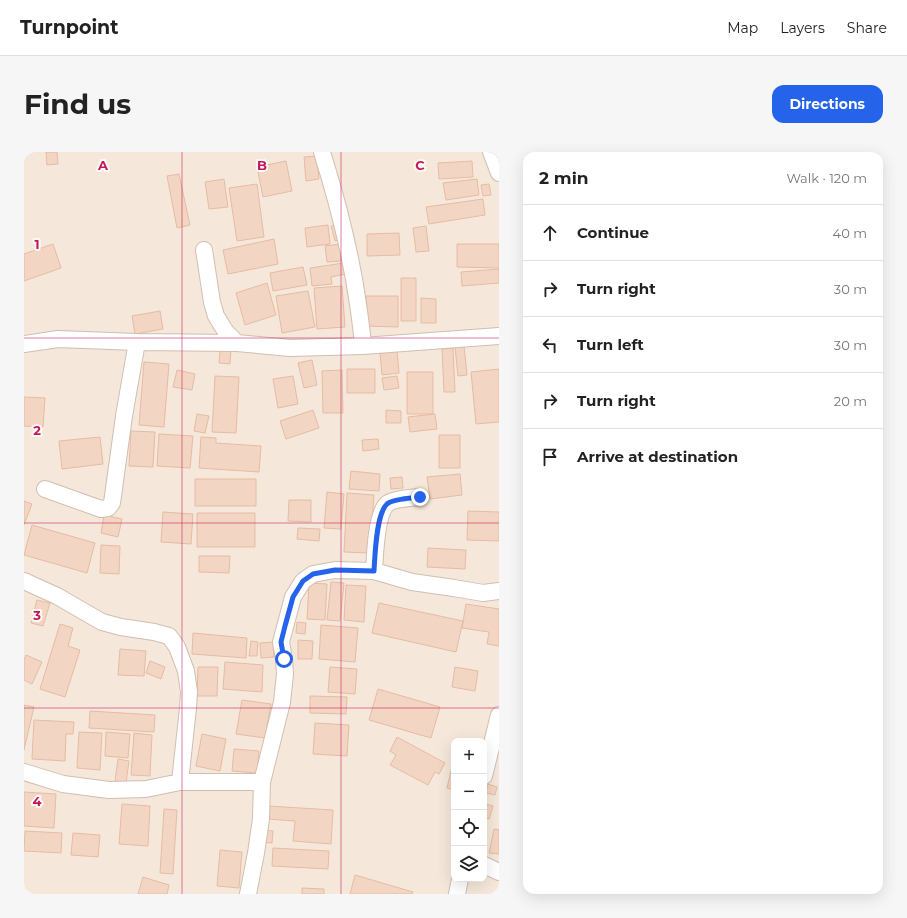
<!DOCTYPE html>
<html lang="en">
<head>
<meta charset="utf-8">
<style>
	:root { --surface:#fff; --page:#f6f6f6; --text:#222; --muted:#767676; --line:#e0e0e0; --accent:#2563eb }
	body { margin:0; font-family:Montserrat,sans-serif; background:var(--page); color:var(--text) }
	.controls { position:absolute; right:12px; bottom:12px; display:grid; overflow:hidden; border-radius:8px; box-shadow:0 4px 16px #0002 }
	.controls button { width:36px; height:36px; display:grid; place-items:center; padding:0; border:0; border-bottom:1px solid var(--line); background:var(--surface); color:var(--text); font:20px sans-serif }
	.stop { position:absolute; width:12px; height:12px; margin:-9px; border:3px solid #2563eb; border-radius:50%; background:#fff }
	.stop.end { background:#2563eb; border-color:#fff; box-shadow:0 1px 4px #0008 }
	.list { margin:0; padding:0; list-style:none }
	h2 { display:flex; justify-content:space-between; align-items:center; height:52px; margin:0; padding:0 16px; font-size:17px }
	h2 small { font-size:13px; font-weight:400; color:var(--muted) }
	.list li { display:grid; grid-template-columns:26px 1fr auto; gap:12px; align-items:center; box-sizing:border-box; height:56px; padding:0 16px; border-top:1px solid var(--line) }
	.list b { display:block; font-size:15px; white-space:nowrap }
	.list em { font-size:13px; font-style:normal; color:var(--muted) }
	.icon { flex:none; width:22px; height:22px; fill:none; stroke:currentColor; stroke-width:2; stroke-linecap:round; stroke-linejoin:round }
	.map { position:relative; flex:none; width:475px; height:742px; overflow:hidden; border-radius:12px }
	header { display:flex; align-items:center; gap:24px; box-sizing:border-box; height:56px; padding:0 20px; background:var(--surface); border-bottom:1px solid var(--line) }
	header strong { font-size:19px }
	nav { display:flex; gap:22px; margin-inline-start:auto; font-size:14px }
	.intro { display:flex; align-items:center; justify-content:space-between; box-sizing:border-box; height:96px; padding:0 24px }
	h1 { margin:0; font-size:28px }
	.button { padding:10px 18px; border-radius:12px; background:var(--accent); color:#fff; font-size:14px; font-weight:700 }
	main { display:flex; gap:24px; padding:0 24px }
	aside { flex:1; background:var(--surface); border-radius:12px; box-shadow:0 4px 16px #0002 }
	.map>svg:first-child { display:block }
</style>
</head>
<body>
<header>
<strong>Turnpoint</strong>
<nav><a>Map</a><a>Layers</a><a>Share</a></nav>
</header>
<div class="intro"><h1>Find us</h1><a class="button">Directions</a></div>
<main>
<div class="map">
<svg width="475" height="742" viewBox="0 0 475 742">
	<rect width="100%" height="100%" fill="#fdf6ec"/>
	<path fill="#f5e8da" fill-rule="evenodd" d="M0,0h475v742h-475zM430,589h30v138h-30z"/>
	<path fill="#f3d5c3" stroke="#e6bba3" d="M22,0h11l1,12 -11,1z
		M293,4l2,23 -13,2 -2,-24z
		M262,9l6,30 -29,6 -6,-30z
		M448,9l1,16 -34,2 -1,-16z
		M155,22l11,51 -13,3 -10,-52z
		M200,27l4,28 -19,2 -4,-27z
		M453,27l2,16 -33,5 -3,-17z
		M233,32l7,53 -27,4 -8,-53z
		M465,32l2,11 -8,1 -2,-11z
		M459,47l2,16 -56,9 -3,-17z
		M304,73l2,19 -23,3 -2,-19z
		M314,73l3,14 -6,2 -4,-15z
		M402,74l3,25 -13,1 -3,-24z
		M375,81l1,22 -33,1v-22z
		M250,87l4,25 -50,10 -5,-24z
		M29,92l8,24 -37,13v-27z
		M316,92l1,17 -14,1 -2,-16z
		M433,92h42v24l-42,-1z
		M320,111l2,11 -15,3 1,7 -20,2 -2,-18z
		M279,115l4,18 -34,6 -3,-18z
		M475,117v14l-37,3 -1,-14z
		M377,126h15v43h-15z
		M243,131l9,32 -31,10 -9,-32z
		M318,134l3,41 -28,2 -3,-41z
		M284,139l7,36 -33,6 -6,-37z
		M342,144h32v31l-32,-1z
		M397,146l15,1v24h-15z
		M136,159l3,18 -28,5 -3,-18z
		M440,194l3,29 -9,1 -3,-29z
		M429,196l2,44h-11l-2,-43z
		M196,197h11l-1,15 -11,-1z
		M373,199l2,22 -17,2 -2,-22z
		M288,208l5,25 -13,3 -6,-25z
		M120,210l25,2 -5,63 -25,-2z
		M323,217h28v24h-28z
		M475,217v53l-23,2 -5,-52z
		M153,218l18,4 -3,16 -19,-3z
		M318,218l1,43h-20l-1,-42z
		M383,220h26v42h-26z
		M191,224l24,1 -3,56 -24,-1z
		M269,224l5,28 -20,4 -5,-29z
		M373,224l2,12 -15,2 -2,-12z
		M0,245l21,1 -2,29 -19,-1z
		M289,258l6,18 -33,11 -6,-18z
		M362,258l15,1v12h-15z
		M173,262l12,2 -4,17 -11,-2z
		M411,262l2,15 -27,3 -2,-15z
		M107,279l24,1 -2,35 -24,-1z
		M135,282l34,2 -3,32 -33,-2z
		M415,283h21v33h-21z
		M76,285l3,27 -41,5 -3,-28z
		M177,285l15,1v5l45,3 -2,26 -60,-4z
		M354,287l1,10 -16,2 -1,-11z
		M327,319l29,3 -1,17 -30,-2z
		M436,322l2,21 -32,4 -3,-22z
		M378,325l1,11 -12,1 -1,-11z
		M171,327h61v27h-61z
		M303,340l17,2 -3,35 -17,-1z
		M323,341l27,2 -4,58 -26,-1z
		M265,348h22v22l-23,-1z
		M0,349l8,3 -8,21z
		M444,359l31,1v29l-32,-1z
		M139,360l30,2 -2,30 -30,-2z
		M173,361h58v34h-58z
		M80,363l18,4 -4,18 -17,-4z
		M8,373l63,18 -8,30 -63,-18z
		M274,376l22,1 -1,12 -22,-2z
		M77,393l19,1 -1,28 -19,-1z
		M404,396l38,2 -1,19 -38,-2z
		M175,404h31l-1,17 -30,-1z
		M307,430l13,1 -4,38 -13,-1z
		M285,431l18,1 -2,36 -18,-1z
		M322,433l20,1 -2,36 -20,-2z
		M13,448l13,3 -7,23 -12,-3z
		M355,451l84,18 -7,31 -84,-19z
		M442,452l33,5v37l-12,-2 2,-12 -27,-4z
		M273,470l9,1 -1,11 -9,-1z
		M36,472l13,4 -5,18 12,4 -15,47 -25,-8z
		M297,473l37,3 -3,34 -36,-3z
		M169,481l54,5 -1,20 -54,-4z
		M274,488l15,1 -1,18h-14z
		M227,489l7,1 -1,14h-8z
		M249,490l1,15 -13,1 -1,-15z
		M96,497l26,2 -2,25 -26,-1z
		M2,503l16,7 -10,22 -8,-4v-20z
		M126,509l15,6 -4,12 -15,-6z
		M201,510l38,3 -1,27 -39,-3z
		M174,515h20l-1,29h-20z
		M306,515l27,2 -2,25 -27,-2z
		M431,515l23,4 -3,20 -23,-4z
		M354,537l62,18 -9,31 -62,-18z
		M286,544l37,1 -1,17 -36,-1z
		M218,548l29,4 -6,34 -29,-4z
		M0,553l10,2 -10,43z
		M66,559l65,4 -1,17 -65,-4z
		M10,568l40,2 -1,12h-7l-1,27 -33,-2z
		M291,571l34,2 -2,31 -34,-2z
		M55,580l23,1 -2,37 -23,-2z
		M82,580l24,2 -2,24 -23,-2z
		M110,581l18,2 -2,41 -19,-1z
		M178,582l24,5 -6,32 -24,-5z
		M373,585l48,26 -6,11 -4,-2 -7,13 -38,-20 6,-10 -6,-4z
		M210,597l25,2 -2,22 -25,-2z
		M94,607l11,2 -3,22 -11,-2z
		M429,610h1v28l-7,-2z
		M464,632l9,3 -2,8 -9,-2z
		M0,640l32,2 -2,34 -30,-2z
		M98,652l28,2 -2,40 -29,-2z
		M462,652l7,2 -4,13 -5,-2v-8z
		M244,654l65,4 -2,34 -38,-3 2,-20 -28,-2z
		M140,657l13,1 -4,64 -13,-1z
		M470,677l5,1v24l-10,-1z
		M239,678l10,1 -1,12 -10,-1z
		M1,679l37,2 -1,20 -37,-2z
		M49,681l27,2 -2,22 -27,-2z
		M249,696l56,3 -1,18 -56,-3z
		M196,698l22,2 -3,36 -22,-2z
		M331,723l58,17 -1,2h-62z
		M119,725l26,8 -2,9h-29z
		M278,736l22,1v5h-22z"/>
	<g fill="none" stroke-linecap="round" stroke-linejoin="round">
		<defs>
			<path id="minor" d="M298,0c15,48 29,102 36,152 2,14 4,28 5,42
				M467,0l8,21
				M180,98l8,52 4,14 10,16 11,11
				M0,192l34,-5 79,3 100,1 53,5 73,-2 136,-10
				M21,337l56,20 7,-1 4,-5 12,-87 13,-74
				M350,419c1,-15 2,-57 13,-67 5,-5 24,-6 32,-7
				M0,429l33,15 45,26 19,5 33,5 15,4 8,11 9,24 3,21 -1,16 -8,74
				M0,620l39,12 46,6 37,-1 34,-7h82
				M460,624l15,-61
				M460,713l15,7
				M224,742l8,-41 5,-34 1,-37 20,-80 3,-28 -1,-15 -3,-17 12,-45 10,-16 10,-7 22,-4 39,1 38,11 42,6 29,5 16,-2
				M433,742l3,-15"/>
		</defs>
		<use href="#minor" stroke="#d1beb0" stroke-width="18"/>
		<use href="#minor" stroke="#fff" stroke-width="16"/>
	</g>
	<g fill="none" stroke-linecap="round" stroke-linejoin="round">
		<path stroke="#2563eb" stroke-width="5" d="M260,507l-3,-17 4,-16 8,-29 10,-16 10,-7 22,-4 39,1c1,-15 2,-57 13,-67 5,-5 24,-6 33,-7"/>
	</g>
	<path fill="none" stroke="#c2185b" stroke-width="1" stroke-opacity="0.55" d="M158,0v742M317,0v742M0,186h475M0,371h475M0,556h475"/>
	<g font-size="13" text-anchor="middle" font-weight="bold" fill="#c2185b" stroke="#fffaf3" stroke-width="4" stroke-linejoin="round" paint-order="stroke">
		<text x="79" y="18">A</text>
		<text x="238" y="18">B</text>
		<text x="396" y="18">C</text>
		<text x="13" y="97">1</text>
		<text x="13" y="283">2</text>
		<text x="13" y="468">3</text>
		<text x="13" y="654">4</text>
	</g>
</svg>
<div class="controls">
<button>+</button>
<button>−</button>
<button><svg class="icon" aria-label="locate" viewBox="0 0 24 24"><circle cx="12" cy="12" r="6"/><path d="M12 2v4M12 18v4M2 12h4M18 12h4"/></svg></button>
<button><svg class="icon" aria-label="layers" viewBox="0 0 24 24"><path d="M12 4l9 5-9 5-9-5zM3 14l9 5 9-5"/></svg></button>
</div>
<div class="stop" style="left:260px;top:507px"></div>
<div class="stop end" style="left:396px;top:345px"></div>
</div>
<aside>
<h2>2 min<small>Walk · 120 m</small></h2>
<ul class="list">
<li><svg class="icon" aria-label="ahead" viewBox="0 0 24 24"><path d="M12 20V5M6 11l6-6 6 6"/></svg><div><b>Continue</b></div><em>40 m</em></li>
<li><svg class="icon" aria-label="right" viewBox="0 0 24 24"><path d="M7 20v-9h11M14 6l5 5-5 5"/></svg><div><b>Turn right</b></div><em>30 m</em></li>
<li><svg class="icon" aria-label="left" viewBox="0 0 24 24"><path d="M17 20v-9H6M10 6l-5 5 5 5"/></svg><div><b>Turn left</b></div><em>30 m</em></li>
<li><svg class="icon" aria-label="right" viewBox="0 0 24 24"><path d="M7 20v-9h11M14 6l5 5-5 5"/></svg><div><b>Turn right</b></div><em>20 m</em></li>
<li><svg class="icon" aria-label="arrive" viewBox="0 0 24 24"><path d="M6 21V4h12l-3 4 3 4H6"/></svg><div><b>Arrive at destination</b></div></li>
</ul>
</aside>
</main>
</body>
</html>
